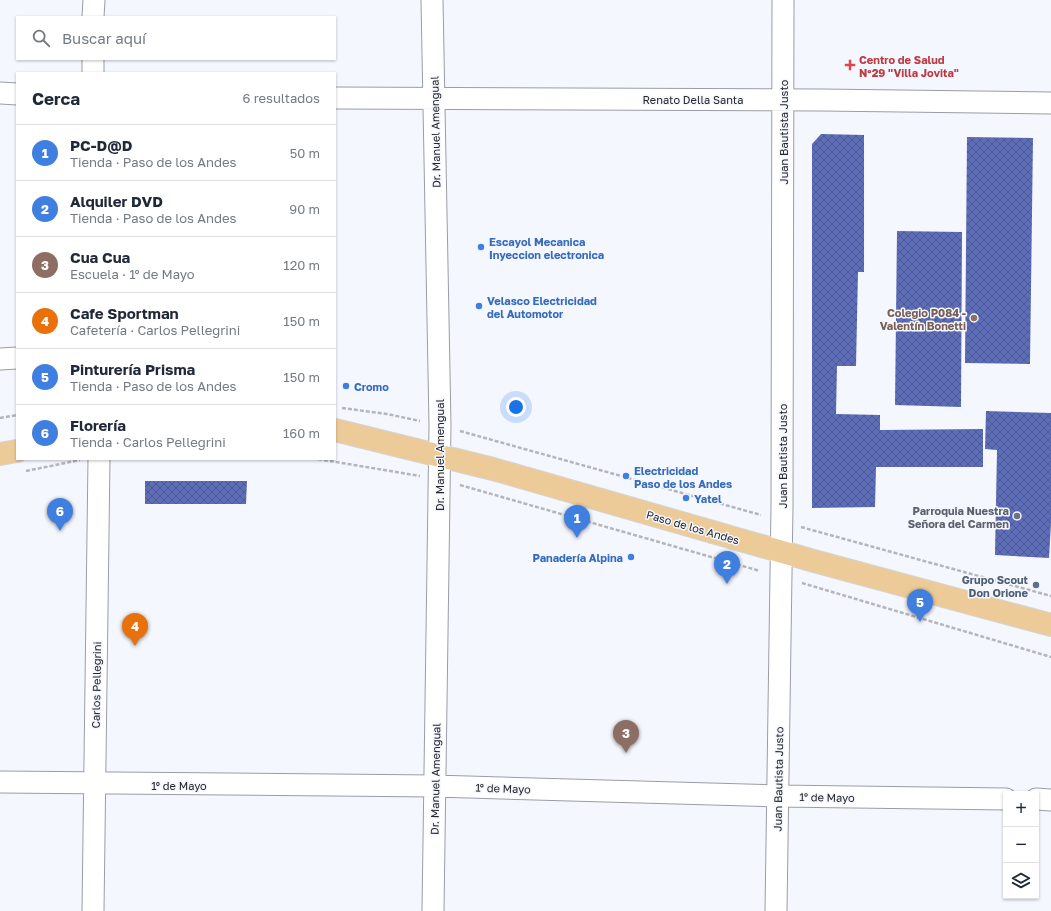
<!DOCTYPE html>
<html lang="es">
<head>
<meta charset="utf-8">
<style>
	:root { --surface:#fff; --page:#f2f2f3; --text:#1f2937; --muted:#747a83; --line:#e0e1e3; --accent:#7c3aed }
	body { margin:0; font-family:"Golos Text",sans-serif; background:var(--page); color:var(--text) }
	.controls { position:absolute; right:12px; bottom:12px; display:grid; overflow:hidden; border-radius:0px; box-shadow:0 1px 3px #0004 }
	.controls button { width:36px; height:36px; display:grid; place-items:center; padding:0; border:0; border-bottom:1px solid var(--line); background:var(--surface); color:var(--text); font:20px sans-serif }
	.you { position:absolute; left:516px; top:407px; width:14px; height:14px; margin:-10px; border:3px solid #fff; border-radius:50%; background:#1a73e8; box-shadow:0 0 0 6px #1a73e833 }
	.badge { display:grid; place-items:center; width:26px; height:26px; border-radius:50%; background:var(--accent); color:#fff; font-size:13px; font-weight:700 }
	.pin { position:absolute; translate:-50% -33px; filter:drop-shadow(0 1px 2px #0008) }
	.pin::after { content:''; position:absolute; top:21px; width:14px; height:12px; background:inherit; clip-path:polygon(0 0,100% 0,50% 100%) }
	.list { margin:0; padding:0; list-style:none }
	h2 { display:flex; justify-content:space-between; align-items:center; height:52px; margin:0; padding:0 16px; font-size:17px }
	h2 small { font-size:13px; font-weight:400; color:var(--muted) }
	.list li { display:grid; grid-template-columns:26px 1fr auto; gap:12px; align-items:center; box-sizing:border-box; height:56px; padding:0 16px; border-top:1px solid var(--line) }
	.list b { display:block; font-size:15px; white-space:nowrap }
	.list p { margin:0; font-size:13px; white-space:nowrap; color:var(--muted) }
	.list em { font-size:13px; font-style:normal; color:var(--muted) }
	.icon { flex:none; width:22px; height:22px; fill:none; stroke:currentColor; stroke-width:2; stroke-linecap:round; stroke-linejoin:round }
	.map { position:relative; flex:none; width:1051px; height:911px; overflow:hidden }
	.search { position:absolute; background:var(--surface); box-shadow:0 1px 3px #0004; left:16px; top:16px; width:320px; height:44px; display:flex; align-items:center; gap:10px; box-sizing:border-box; padding:0 14px; border-radius:0px; color:var(--muted); font-size:15px }
	.panel { position:absolute; background:var(--surface); box-shadow:0 1px 3px #0004; left:16px; top:72px; width:320px; height:388px; border-radius:0px }
	.map>svg:first-child { display:block }
</style>
</head>
<body>
<div class="map">
<svg width="1051" height="911" viewBox="0 0 1051 911">
	<defs>
		<pattern id="building-cross-hatch" width="8" height="8" patternUnits="userSpaceOnUse"><rect width="8" height="8" fill="#5d6db7"/><path d="M0 0l8 8M0 8l8-8" fill="none" stroke="#4d5995"/></pattern>
	</defs>
	<rect width="100%" height="100%" fill="#f5f7fe"/>
	<path fill="url(#building-cross-hatch)" d="M821,134l43,1v137h-6l-2,94h-19l-1,48 44,1v15l103,-1v38h-107l-1,40 -63,1v-364z
		M967,137l66,1 -3,226 -65,-1z
		M897,231l65,1 -1,175 -66,-2z
		M986,411l65,2v110l-2,35 -54,-3 2,-105 -12,-1z
		M145,481h102l-1,23h-101z"/>
	<g fill="none" stroke-linecap="round" stroke-linejoin="round">
		<defs>
			<path id="minor" d="M432,0l8,425 -7,486
				M93,17l1,-17
				M93,73v-14
				M0,93l17,1
				M335,98l487,2 229,3
				M0,359l17,-1
				M0,782l435,4 343,10 228,3
				M1036,799l15,1
				M93,911l6,-452
				M776,911l6,-405 1,-506"/>
			<path id="major" d="M335,430l158,39 321,92 237,64
				M0,454l17,-3"/>
		</defs>
		<use href="#minor" stroke="#9a9da7" stroke-width="23"/>
		<use href="#major" stroke="#d3d4d4" stroke-width="24"/>
		<path stroke="#b4b6bc" stroke-width="2.5" stroke-dasharray="4 2" stroke-linecap="butt" d="M342,408l45,6 33,7
			M0,418l17,-3
			M460,431l301,84
			M318,459l102,17
			M26,471l54,-11
			M460,485l300,86
			M801,527l250,69
			M802,583l249,74"/>
		<use href="#minor" stroke="#fff" stroke-width="21"/>
		<use href="#major" stroke="#eccb98" stroke-width="22"/>
	</g>
	<path fill="#e0444e" stroke="#f5f7fe" stroke-width="1.5" d="M848 59h4v4h4v4h-4v4h-4v-4h-4v-4h4z"/>
	<g fill="#3f7fe0" stroke="#f5f7fe" stroke-width="1.5">
		<circle cx="481" cy="247" r="4"/>
		<circle cx="479" cy="306" r="4"/>
		<circle cx="346" cy="386" r="4"/>
		<circle cx="626" cy="476" r="4"/>
		<circle cx="686" cy="498" r="4"/>
		<circle cx="631" cy="557" r="4"/>
	</g>
	<circle fill="#8d6e63" stroke="#f5f7fe" stroke-width="1.5" cx="974" cy="318" r="4"/>
	<circle fill="#6b7280" stroke="#f5f7fe" stroke-width="1.5" cx="1017" cy="516" r="4"/>
	<circle fill="#5c6f8a" stroke="#f5f7fe" stroke-width="1.5" cx="1036" cy="585" r="4"/>
	<g text-anchor="middle" dominant-baseline="central" stroke-width="3" stroke-linejoin="round" paint-order="stroke">
		<g font-size="11" font-weight="bold" fill="#be3a42" stroke="#f5f7fe" text-anchor="start">
			<text x="859" y="59">Centro de Salud<tspan x="859" dy="13">N°29 "Villa Jovita"</tspan></text>
		</g>
		<g font-size="11" fill="#24262a" stroke="#f5f7fe">
			<text x="693" y="99">Renato Della Santa</text>
			<text transform="translate(435 132) rotate(-91)">Dr. Manuel Amengual</text>
			<text transform="translate(783 132) rotate(-90)">Juan Bautista Justo</text>
			<text transform="translate(439 455) rotate(-90)">Dr. Manuel Amengual</text>
			<text transform="translate(782 456) rotate(-90)">Juan Bautista Justo</text>
			<text transform="translate(693 527) rotate(16)">Paso de los Andes</text>
			<text transform="translate(96 685) rotate(-89)">Carlos Pellegrini</text>
			<text transform="translate(435 779) rotate(-89)">Dr. Manuel Amengual</text>
			<text transform="translate(778 779) rotate(-89)">Juan Bautista Justo</text>
			<text x="179" y="785">1° de Mayo</text>
			<text transform="translate(503 788) rotate(2)">1° de Mayo</text>
			<text transform="translate(827 797) rotate(1)">1° de Mayo</text>
		</g>
		<g font-size="11" font-weight="bold" fill="#366cbe" stroke="#f5f7fe" text-anchor="start">
			<text x="489" y="241">Escayol Mecanica<tspan x="489" dy="13">Inyeccion electronica</tspan></text>
			<text x="487" y="300">Velasco Electricidad<tspan x="487" dy="13">del Automotor</tspan></text>
			<text x="354" y="386">Cromo</text>
			<text x="634" y="470">Electricidad<tspan x="634" dy="13">Paso de los Andes</tspan></text>
			<text x="694" y="498">Yatel</text>
			<text x="623" y="557" text-anchor="end">Panadería Alpina</text>
		</g>
		<g font-size="11" font-weight="bold" fill="#785e54" stroke="#f5f7fe" text-anchor="end">
			<text x="966" y="312">Colegio P084 -<tspan x="966" dy="13">Valentín Bonetti</tspan></text>
		</g>
		<g font-size="11" font-weight="bold" fill="#5b616d" stroke="#f5f7fe" text-anchor="end">
			<text x="1009" y="510">Parroquia Nuestra<tspan x="1009" dy="13">Señora del Carmen</tspan></text>
		</g>
		<g font-size="11" font-weight="bold" fill="#4e5e75" stroke="#f5f7fe" text-anchor="end">
			<text x="1028" y="579">Grupo Scout<tspan x="1028" dy="13">Don Orione</tspan></text>
		</g>
	</g>
</svg>
<div class="controls">
<button>+</button>
<button>−</button>
<button><svg class="icon" aria-label="layers" viewBox="0 0 24 24"><path d="M12 4l9 5-9 5-9-5zM3 14l9 5 9-5"/></svg></button>
</div>
<div class="you"></div>
<div class="pin badge" style="left:577px;top:538px;background:#3f7fe0">1</div>
<div class="pin badge" style="left:727px;top:584px;background:#3f7fe0">2</div>
<div class="pin badge" style="left:626px;top:753px;background:#8d6e63">3</div>
<div class="pin badge" style="left:135px;top:646px;background:#e8710a">4</div>
<div class="pin badge" style="left:920px;top:622px;background:#3f7fe0">5</div>
<div class="pin badge" style="left:60px;top:531px;background:#3f7fe0">6</div>
<div class="search"><svg class="icon" aria-label="search" viewBox="0 0 24 24"><circle cx="10" cy="10" r="6"/><path d="M15 15l6 6"/></svg>Buscar aquí</div>
<section class="panel">
<h2>Cerca<small>6 resultados</small></h2>
<ul class="list">
<li><span class="badge" style="background:#3f7fe0">1</span><div><b>PC-D@D</b><p>Tienda · Paso de los Andes</p></div><em>50 m</em></li>
<li><span class="badge" style="background:#3f7fe0">2</span><div><b>Alquiler DVD</b><p>Tienda · Paso de los Andes</p></div><em>90 m</em></li>
<li><span class="badge" style="background:#8d6e63">3</span><div><b>Cua Cua</b><p>Escuela · 1° de Mayo</p></div><em>120 m</em></li>
<li><span class="badge" style="background:#e8710a">4</span><div><b>Cafe Sportman</b><p>Cafetería · Carlos Pellegrini</p></div><em>150 m</em></li>
<li><span class="badge" style="background:#3f7fe0">5</span><div><b>Pinturería Prisma</b><p>Tienda · Paso de los Andes</p></div><em>150 m</em></li>
<li><span class="badge" style="background:#3f7fe0">6</span><div><b>Florería</b><p>Tienda · Carlos Pellegrini</p></div><em>160 m</em></li>
</ul>
</section>
</div>
</body>
</html>
